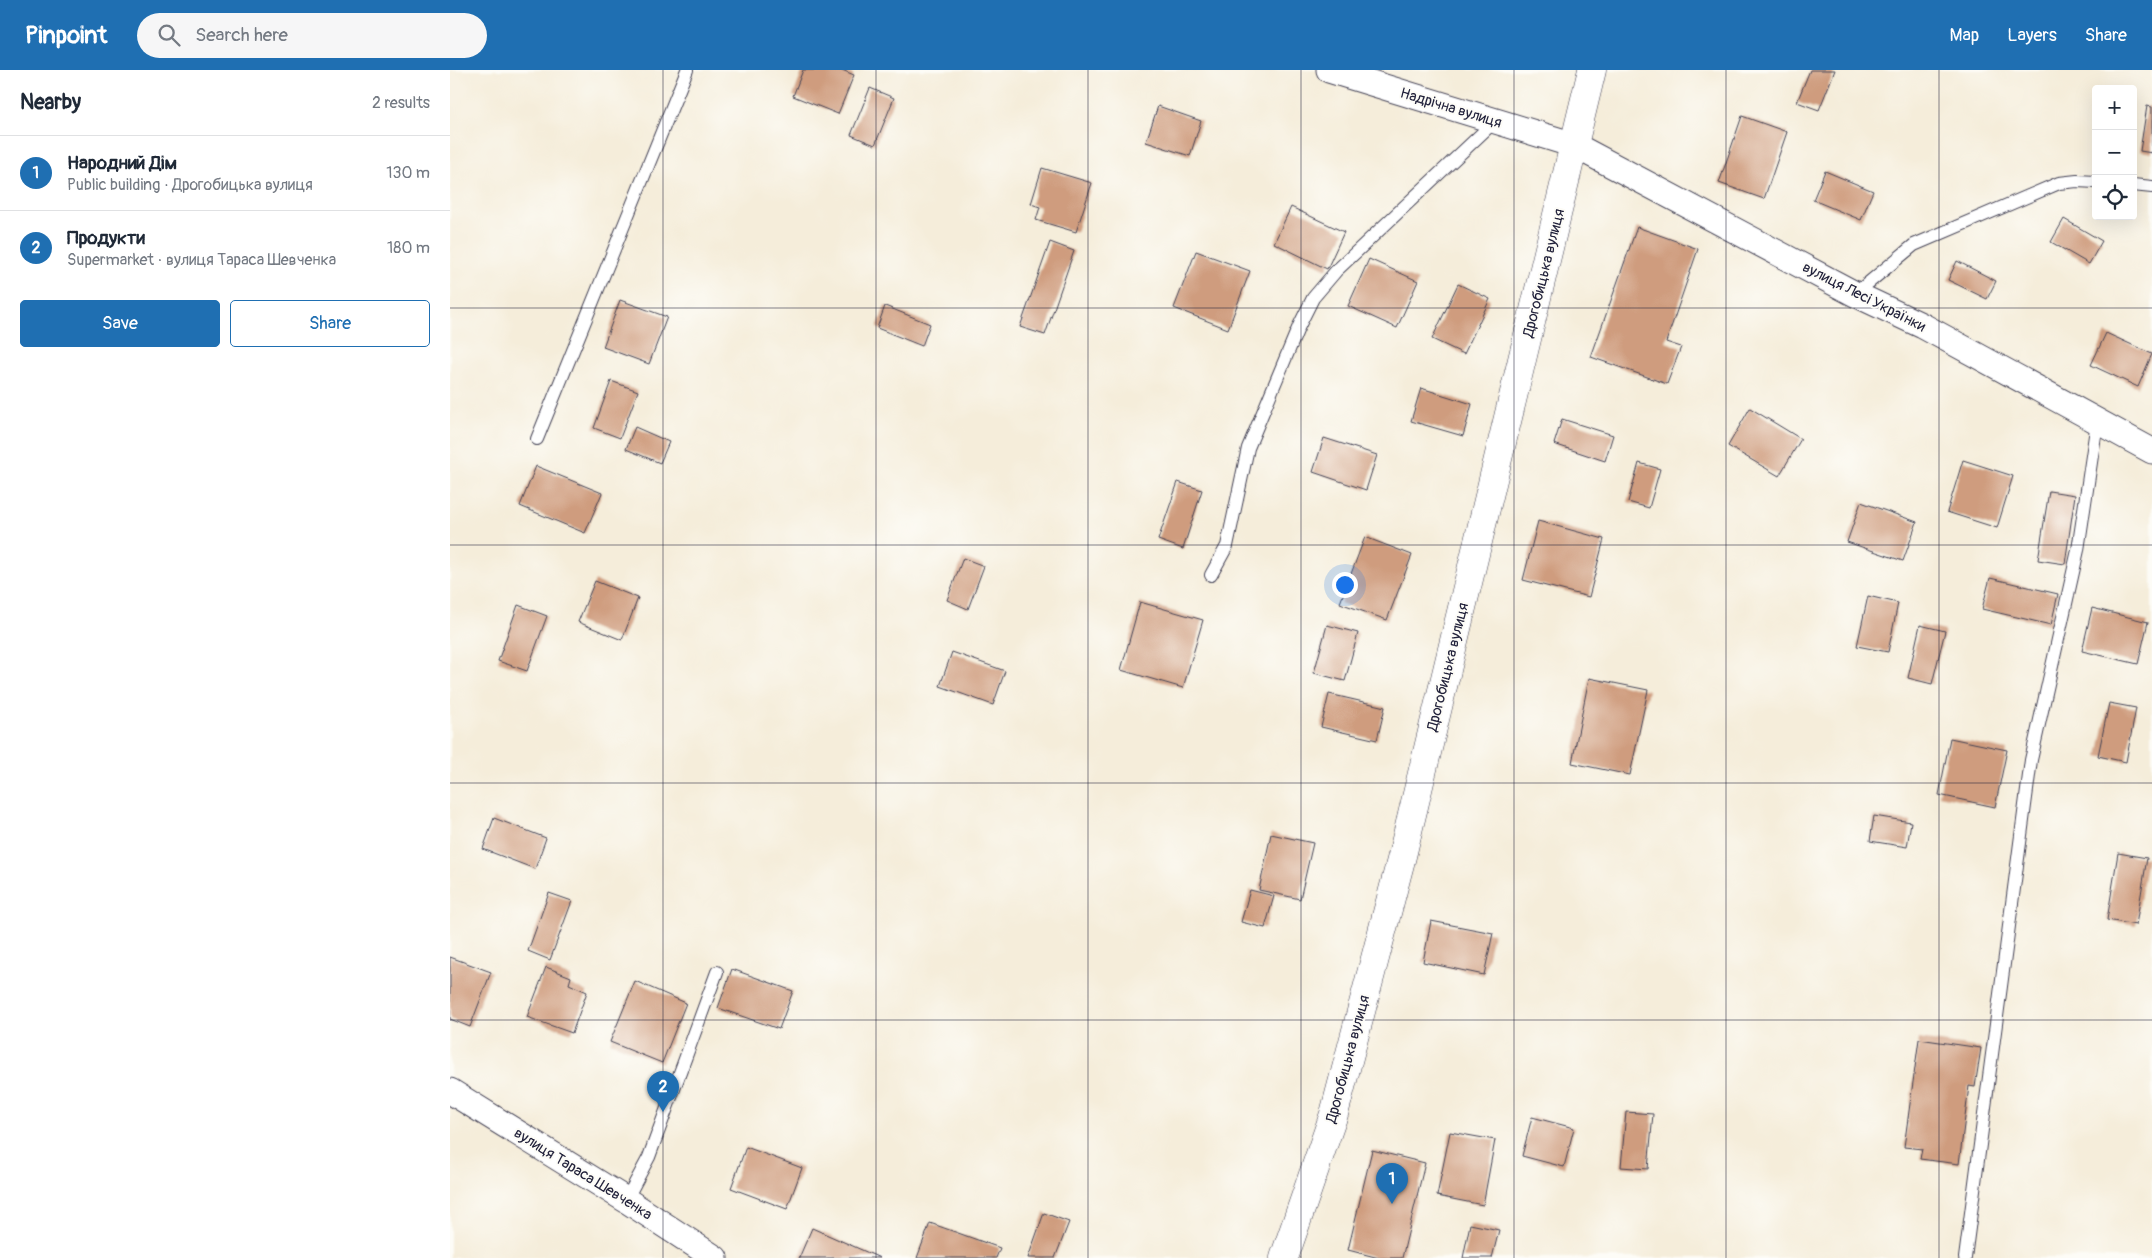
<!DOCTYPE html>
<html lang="en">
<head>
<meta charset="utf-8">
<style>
	:root { --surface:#fff; --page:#f6f6f7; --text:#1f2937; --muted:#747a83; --line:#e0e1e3; --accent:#1f6fb2 }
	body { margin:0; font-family:Pangolin,sans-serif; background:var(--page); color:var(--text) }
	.controls { position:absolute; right:15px; top:15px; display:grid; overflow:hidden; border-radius:5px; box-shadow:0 5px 20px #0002 }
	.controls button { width:45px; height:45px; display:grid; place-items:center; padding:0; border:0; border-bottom:1px solid var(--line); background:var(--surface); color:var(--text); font:25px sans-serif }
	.you { position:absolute; left:894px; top:514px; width:18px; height:18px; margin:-12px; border:4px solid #fff; border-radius:50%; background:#1a73e8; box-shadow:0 0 0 8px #1a73e833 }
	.badge { display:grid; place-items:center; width:32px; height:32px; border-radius:50%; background:var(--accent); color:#fff; font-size:16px; font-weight:700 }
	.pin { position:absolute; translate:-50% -41px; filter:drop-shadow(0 1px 2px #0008) }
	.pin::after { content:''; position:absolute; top:26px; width:18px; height:15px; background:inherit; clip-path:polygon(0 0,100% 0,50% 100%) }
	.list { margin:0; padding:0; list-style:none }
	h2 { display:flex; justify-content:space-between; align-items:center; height:65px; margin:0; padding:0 20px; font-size:21px }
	h2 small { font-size:16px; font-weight:400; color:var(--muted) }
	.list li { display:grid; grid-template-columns:32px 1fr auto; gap:15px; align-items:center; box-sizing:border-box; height:75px; padding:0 20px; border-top:1px solid var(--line) }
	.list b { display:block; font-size:19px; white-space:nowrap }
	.list p { margin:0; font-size:16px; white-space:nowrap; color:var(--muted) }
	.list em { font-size:16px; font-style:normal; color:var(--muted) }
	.actions { display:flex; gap:10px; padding:15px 20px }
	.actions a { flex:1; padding:11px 0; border:1px solid var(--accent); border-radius:5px; text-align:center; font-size:18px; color:var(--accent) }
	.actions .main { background:var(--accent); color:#fff }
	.icon { flex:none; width:28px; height:28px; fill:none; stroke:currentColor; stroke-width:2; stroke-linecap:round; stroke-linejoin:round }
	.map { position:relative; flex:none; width:1702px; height:1188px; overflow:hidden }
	header { display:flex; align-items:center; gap:30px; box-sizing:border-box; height:70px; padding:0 25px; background:var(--accent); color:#fff }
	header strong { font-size:24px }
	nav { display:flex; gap:28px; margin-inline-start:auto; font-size:18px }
	.search { width:350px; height:45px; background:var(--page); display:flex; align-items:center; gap:12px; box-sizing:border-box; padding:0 18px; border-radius:28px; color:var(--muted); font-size:19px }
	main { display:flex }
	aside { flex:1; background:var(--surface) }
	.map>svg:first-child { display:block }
</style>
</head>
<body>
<header>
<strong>Pinpoint</strong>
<div class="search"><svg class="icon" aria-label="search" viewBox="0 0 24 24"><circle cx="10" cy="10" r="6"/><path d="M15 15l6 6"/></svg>Search here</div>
<nav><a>Map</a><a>Layers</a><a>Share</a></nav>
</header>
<main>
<aside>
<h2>Nearby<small>2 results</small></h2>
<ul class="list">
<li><span class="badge">1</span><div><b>Народний Дім</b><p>Public building · Дрогобицька вулиця</p></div><em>130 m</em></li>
<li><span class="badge">2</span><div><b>Продукти</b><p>Supermarket · вулиця Тараса Шевченка</p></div><em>180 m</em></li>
</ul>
<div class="actions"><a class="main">Save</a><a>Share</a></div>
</aside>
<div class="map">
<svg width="1702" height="1188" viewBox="0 0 1702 1188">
	<rect width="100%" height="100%" fill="#fdfcf7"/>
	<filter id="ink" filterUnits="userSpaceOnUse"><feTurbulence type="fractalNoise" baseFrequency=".02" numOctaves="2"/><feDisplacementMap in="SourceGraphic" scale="10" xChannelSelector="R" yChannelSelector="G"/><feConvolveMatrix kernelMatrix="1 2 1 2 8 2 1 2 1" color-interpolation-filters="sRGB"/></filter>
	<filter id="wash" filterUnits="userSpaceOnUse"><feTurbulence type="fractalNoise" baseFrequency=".0096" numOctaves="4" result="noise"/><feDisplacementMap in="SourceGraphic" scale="20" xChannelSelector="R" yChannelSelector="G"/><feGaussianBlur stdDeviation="1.12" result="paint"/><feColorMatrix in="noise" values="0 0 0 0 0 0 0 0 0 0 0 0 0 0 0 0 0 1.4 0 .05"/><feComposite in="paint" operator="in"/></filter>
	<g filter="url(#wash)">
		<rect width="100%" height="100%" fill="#f5edda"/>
		<g id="blocks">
			<path fill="#cf9c7e" d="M353,0h39l12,5 -16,39 -45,-18z
				M1360,0h25l-16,40 -22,-8z
				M420,18l24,10 -19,47 -24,-10z
				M708,36l43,15 -11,35 -44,-14z
				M1697,36l5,1v46l-12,-2z
				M1292,46l45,16 -23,67 -45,-16z
				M592,98l50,15 -16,49 -40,-12 4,-13 -9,-3z
				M1375,101l48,20 -12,29 -48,-20z
				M841,137l53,25 -17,37 -53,-26z
				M1614,149l38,22 -13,23 -38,-22z
				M1187,157l61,22 -32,93 15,5 -14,37 -76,-27z
				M600,172l24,9 -29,84 -25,-8z
				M746,181l54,20 -22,58 -54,-21z
				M919,189l49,22 -21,47 -49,-22z
				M1507,191l39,20 -9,18 -39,-19z
				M1008,214l32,15 -26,55 -32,-15z
				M170,230l47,17 -18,47 -46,-17z
				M435,236l45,18 -8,22 -45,-18z
				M1656,263l46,21 -14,33 -47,-22z
				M161,311l27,10 -18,47 -26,-10z
				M971,318l51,16 -9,32 -52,-15z
				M1300,338l51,31 -22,37 -51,-30z
				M1112,349l51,16 -8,26 -51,-17z
				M185,357l34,15 -9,21 -34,-14z
				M874,368l53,17 -11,35 -53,-18z
				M1513,390l50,16 -16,52 -50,-16z
				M1189,393l21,6 -11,39 -21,-6z
				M86,396l66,27 -17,40 -65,-27z
				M728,412l24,8 -19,59 -25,-9z
				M1599,421l26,4 -10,69 -27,-4z
				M1411,432l56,20 -14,39 -56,-19z
				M1088,451l66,18 -15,58 -66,-17z
				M915,467l47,18 -25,65 -47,-17z
				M513,488l21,8 -16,43 -21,-9z
				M1540,508l68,16 -7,31 -69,-16z
				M145,511l43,17 -16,42 -44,-18z
				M1418,526l30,7 -10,49 -31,-6z
				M690,532l63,18 -20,68 -62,-18z
				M68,535l29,11 -20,55 -29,-10z
				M1642,538l56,14 -10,42 -56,-13z
				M877,555l31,8 -13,48 -31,-8z
				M1470,555l25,6 -13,53 -24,-6z
				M502,582l53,19 -12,34 -53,-19z
				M1139,608l59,12 -18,85 -58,-12z
				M879,624l56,13 -8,33 -56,-13z
				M1659,633l27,5 -10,54 -28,-6z
				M1500,668l57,12 -12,57 -56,-12z
				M1424,746l37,6 -4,25 -37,-6z
				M44,748l52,20 -11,31 -52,-20z
				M821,764l42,9 -13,56 -41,-9z
				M1668,783l29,5 -11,67 -29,-5z
				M800,820l24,6 -9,32 -24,-6z
				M99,823l23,8 -22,59 -22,-9z
				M981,851l62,12 -9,42 -61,-13z
				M0,887l41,15 -21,55 -20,-8z
				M96,897l25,10 -2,7 18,8 -15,41 -45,-16z
				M282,899l61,22 -14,38 -61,-21z
				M185,911l51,22 -24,60 -52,-21z
				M1469,969l62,9 -6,39 -6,-1 -10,78 -39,-5 2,-10 -18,-2z
				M1176,1042l27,2 -5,55 -27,-2z
				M1082,1047l42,11 -10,39 -42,-11z
				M1000,1062l45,8 -12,65 -46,-9z
				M296,1077l56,21 -15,41 -56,-21z
				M922,1080l53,13 -23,95h-23l-31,-8z
				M594,1143l25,9 -14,36h-27z
				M480,1153l70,25 -4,10h-79z
				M1020,1154l29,6 -7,28h-29z
				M362,1158l68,30h-81z"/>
		</g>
	</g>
	<g filter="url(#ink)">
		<use href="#blocks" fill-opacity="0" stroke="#424053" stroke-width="1"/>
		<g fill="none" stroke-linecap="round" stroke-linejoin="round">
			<defs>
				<path id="service" d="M1683,115l19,2
					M1405,224l59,-49 145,-62 18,-2 19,1
					M87,369l150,-369
					M761,505l16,-29 21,-98 51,-122 14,-28 23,-27 159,-150
					M176,1130l23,-43 68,-185
					M1515,1188l66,-498 47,-210 19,-128"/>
				<path id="minor" d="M879,0l245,75 281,149 68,32 229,125
					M0,1021l176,109 89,58"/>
				<path id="secondary" d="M834,1188l50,-144 68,-258 190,-786"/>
			</defs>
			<use href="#service" stroke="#424053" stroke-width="14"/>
			<use href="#minor" stroke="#424053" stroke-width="27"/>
			<use href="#secondary" stroke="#424053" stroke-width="29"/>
			<use href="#service" stroke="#fff" stroke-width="12"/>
			<use href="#minor" stroke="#fff" stroke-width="25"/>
			<use href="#secondary" stroke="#fff" stroke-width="28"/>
		</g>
	</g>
	<path fill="none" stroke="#22223b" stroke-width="1" stroke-opacity="0.55" d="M213,0v1188M426,0v1188M638,0v1188M851,0v1188M1064,0v1188M1276,0v1188M1489,0v1188M0,238h1702M0,475h1702M0,713h1702M0,950h1702"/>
	<g text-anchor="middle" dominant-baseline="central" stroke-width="4" stroke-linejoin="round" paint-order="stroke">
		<g font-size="15" fill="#22223b" stroke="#fdfcf7">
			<text transform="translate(1001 38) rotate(17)">Надрічна вулиця</text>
			<text transform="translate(1094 203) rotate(-76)">Дрогобицька вулиця</text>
			<text transform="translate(1414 227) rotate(27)">вулиця Лесі Українки</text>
			<text transform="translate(998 597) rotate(-76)">Дрогобицька вулиця</text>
			<text transform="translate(898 989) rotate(-75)">Дрогобицька вулиця</text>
			<text transform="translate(133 1104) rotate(32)">вулиця Тараса Шевченка</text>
		</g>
	</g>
</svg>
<div class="controls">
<button>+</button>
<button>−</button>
<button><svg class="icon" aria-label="locate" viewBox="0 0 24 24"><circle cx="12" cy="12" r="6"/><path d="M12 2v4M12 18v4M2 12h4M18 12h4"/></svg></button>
</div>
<div class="you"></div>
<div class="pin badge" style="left:942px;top:1134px">1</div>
<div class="pin badge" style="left:213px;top:1042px">2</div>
</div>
</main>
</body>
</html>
